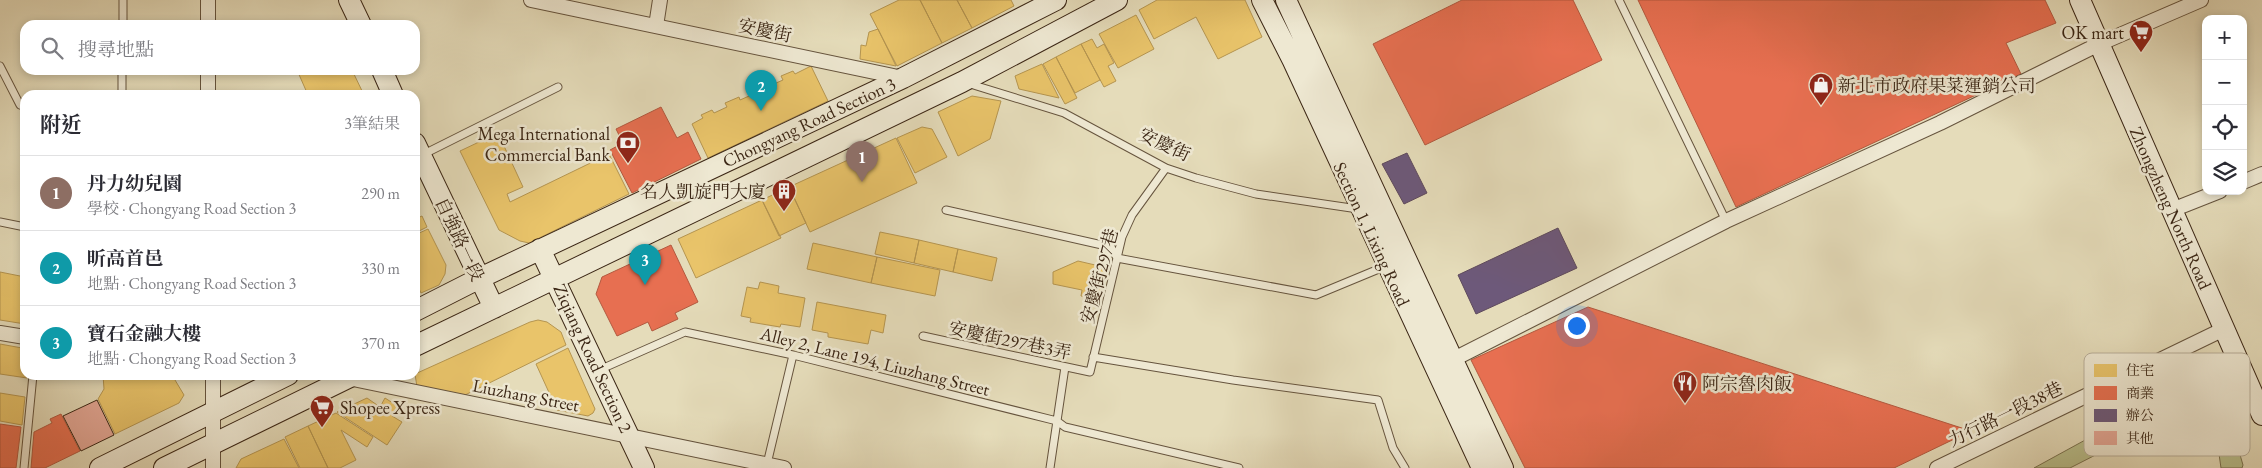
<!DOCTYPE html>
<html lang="zh-TW">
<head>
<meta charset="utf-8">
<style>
	:root { --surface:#fff; --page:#f2f2f3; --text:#2b2b33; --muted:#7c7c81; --line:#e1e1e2; --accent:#8f2418 }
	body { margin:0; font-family:"EB Garamond","Noto Serif TC",serif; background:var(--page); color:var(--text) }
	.controls { position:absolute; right:15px; top:15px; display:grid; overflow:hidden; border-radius:10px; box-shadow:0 2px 8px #0003 }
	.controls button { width:45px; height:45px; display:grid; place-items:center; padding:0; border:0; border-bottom:1px solid var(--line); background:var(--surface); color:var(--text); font:25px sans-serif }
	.you { position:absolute; left:1576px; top:325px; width:18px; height:18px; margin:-12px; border:4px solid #fff; border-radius:50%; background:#1a73e8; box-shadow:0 0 0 8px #1a73e833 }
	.badge { display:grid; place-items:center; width:32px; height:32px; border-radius:50%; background:var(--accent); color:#fff; font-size:16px; font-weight:700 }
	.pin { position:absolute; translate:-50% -41px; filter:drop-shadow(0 1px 2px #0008) }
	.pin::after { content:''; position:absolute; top:26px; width:18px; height:15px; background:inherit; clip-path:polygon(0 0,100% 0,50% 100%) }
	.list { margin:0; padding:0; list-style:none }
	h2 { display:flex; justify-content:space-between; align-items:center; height:65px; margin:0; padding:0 20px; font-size:21px }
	h2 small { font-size:16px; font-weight:400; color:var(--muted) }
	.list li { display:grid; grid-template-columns:32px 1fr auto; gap:15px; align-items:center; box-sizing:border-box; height:75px; padding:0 20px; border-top:1px solid var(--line) }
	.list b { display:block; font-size:19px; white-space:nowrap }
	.list p { margin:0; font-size:16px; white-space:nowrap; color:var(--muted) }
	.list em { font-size:16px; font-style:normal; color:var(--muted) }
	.icon { flex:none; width:28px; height:28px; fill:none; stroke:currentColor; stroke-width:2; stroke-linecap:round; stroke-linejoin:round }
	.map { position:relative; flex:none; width:2262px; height:468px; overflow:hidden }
	.search { position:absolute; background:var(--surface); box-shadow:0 2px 8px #0003; left:20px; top:20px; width:400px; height:55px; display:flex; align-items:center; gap:12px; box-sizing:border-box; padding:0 18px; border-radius:15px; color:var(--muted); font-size:19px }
	.panel { position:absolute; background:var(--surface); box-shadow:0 2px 8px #0003; left:20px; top:90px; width:400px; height:290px; border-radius:15px }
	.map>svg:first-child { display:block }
</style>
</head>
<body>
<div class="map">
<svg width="2262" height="468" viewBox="0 0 2262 468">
	<rect width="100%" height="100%" fill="#e5dcba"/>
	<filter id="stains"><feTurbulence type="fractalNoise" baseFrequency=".004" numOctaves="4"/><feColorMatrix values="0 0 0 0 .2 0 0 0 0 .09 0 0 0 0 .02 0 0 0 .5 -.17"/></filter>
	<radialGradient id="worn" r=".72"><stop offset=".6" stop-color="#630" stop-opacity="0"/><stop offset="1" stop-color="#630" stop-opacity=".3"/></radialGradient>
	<path fill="#b9bf8c" stroke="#7a7250" d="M2162,398c29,1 56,11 71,37 5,9 7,21 10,30l-1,3h-21l-2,-14 -11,-19 -18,-13 -22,-4 -98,50h-36z"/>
	<path fill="#e9c46a" stroke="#b59550" d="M899,0h21l22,43 -45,23 -27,-52z
		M920,0h37l15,28 -30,15z
		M957,0h54l3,6 -42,22z
		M1157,0h88l17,37 -44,22 -22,-42 -42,22 -15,-29z
		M1136,15l18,34 -36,19 -19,-34z
		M878,29l18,37 -36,-7 1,-14 5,1 3,-14z
		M1092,39l5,9 7,-4 10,19 -6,3 8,15 -12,6 -23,-43z
		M1081,44l19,36 -25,13 -19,-36z
		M1056,57l21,41 -12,6 -22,-40z
		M1042,64l17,34 -40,-9 -4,-13z
		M811,66l17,35 -120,57 -16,-34 11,-6 -2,-3 11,-5 2,3 13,-6 -2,-4 14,-6 1,3 16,-7 -2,-4 12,-5 1,3 16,-7 -2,-4 12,-5 2,3z
		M297,70h55l12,25h-56z
		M972,96l29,5 -11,38 -32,17 -20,-44z
		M922,127l10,2 15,28 -32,16 -18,-35z
		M498,133l25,54 -16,7 3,8 99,-48 20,40 -100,49 -9,-2 -21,-11 -39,-79z
		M896,138l21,45 -107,49 -21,-45z
		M789,187l17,36 -27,13 -17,-36z
		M762,200l19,38 -85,40 -18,-39z
		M422,216l5,11 -12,6v-14z
		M428,229l18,36 -1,9 -6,11 -18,8 -6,-13v-45z
		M880,232l39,8 -5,23 -39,-9z
		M919,240l39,9 -5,23 -39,-9z
		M813,243l64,14 -6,26 -64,-14z
		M958,249l39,9 -5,23 -39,-9z
		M877,257l63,13 -5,26 -64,-13z
		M1078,261l30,7 -8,31 -19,-3 1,-6 -29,-6v-12z
		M0,272l25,5v47l-25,-4z
		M760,282l19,4 -1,7 27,5 -5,29 -19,-3 -1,3 -30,-5 1,-4 -10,-2 6,-29 11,2z
		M817,302l69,13 -3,18 -12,-3 -3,14 -40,-7v-4l-16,-3z
		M538,320l9,2 14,10 5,13 -101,50 -48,-8 -2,-13 115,-52z
		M0,344l22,4 3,3v24h3l-1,3 -27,-4z
		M568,348l27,61 -2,4 -5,3 -31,-6 -21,-46z
		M103,375h69l12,20 -5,8 -64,31 -17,-35 6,-10z
		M0,393l25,4 -3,28 -22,-4z
		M367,398l13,9 5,-9 14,9 -7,9 10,6 -15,23 -50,-33z
		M336,413l37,24 -6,10 -26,-17 15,30 -16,8h-12l-20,-42z
		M308,426l20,42h-28l-15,-31z
		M284,439l15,29h-63l5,-9z"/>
	<path fill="#e76f51" stroke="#b3593f" d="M1462,0h111l29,60 -177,85 -52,-101z
		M1638,0h407l11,23 -50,20 15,31 -285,133z
		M661,107l16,31 11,-6 13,27 -69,34 -22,-43 13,-7 -7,-14z
		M671,245l27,57 -23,11 3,6 -26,12 -4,-9 -31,14 -21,-42 6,-17z
		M1588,307l383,124 -77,37h-369l-54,-108z
		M61,414l19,37 -35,17h-14l3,-36 18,-9 -2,-4z
		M0,424l21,3 -5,41h-16z"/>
	<path fill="#6d597a" stroke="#5e4a5c" d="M1407,153l20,40 -23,11 -22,-40z
		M1558,228l19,40 -101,46 -18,-39z"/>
	<path fill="#e4a796" stroke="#3b2615" d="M97,400l17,35 -33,16 -18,-35z"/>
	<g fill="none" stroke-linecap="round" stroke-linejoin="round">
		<defs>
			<path id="lane" d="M1619,0l107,221
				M123,25v-25
				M0,66l20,39
				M967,83l97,30 102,55 30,10 60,16 102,15
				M122,95v-25
				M422,155l136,-68
				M946,210l165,37 6,11 199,37 70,-29
				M0,222l25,5
				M923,336l167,36 32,-135 10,-22 34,-47
				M1093,357l140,23 145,20 15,48 12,20
				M599,370l86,-38 108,23 264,66 8,6 174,41
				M767,464l26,-109
				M24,468l9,-93
				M1050,468l15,-101"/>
			<path id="street" d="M208,0v25
				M531,0l372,78
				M656,26l4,-26
				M208,70v25
				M2243,182l19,-8
				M2172,210l48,-19
				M0,333l25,4
				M1454,359l272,-138 214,-98 159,-79 102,-44
				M348,378l436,90
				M213,468v-93
				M1937,468l287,-139"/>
			<path id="secondary" d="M349,0l12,25
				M1262,0l31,61 189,407
				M1286,0l217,468
				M2080,0l182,415
				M382,70l11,25
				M415,143l79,165
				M540,249l104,219
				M415,311l63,-32 425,-201 153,-78
				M415,346l547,-264 155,-82
				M100,468l188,-93
				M164,468l190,-93"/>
		</defs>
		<use href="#lane" stroke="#66543e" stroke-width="9"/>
		<use href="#street" stroke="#66543e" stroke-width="16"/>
		<use href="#secondary" stroke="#3b2615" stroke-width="22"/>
		<use href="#lane" stroke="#eee8d2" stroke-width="7"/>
		<use href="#street" stroke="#eee8d2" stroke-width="14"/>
		<use href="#secondary" stroke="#eee8d2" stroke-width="20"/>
	</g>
	<defs>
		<symbol id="supermarket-pin" viewBox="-11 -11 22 30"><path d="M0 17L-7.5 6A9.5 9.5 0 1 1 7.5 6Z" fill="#8f2418" stroke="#eee8d2"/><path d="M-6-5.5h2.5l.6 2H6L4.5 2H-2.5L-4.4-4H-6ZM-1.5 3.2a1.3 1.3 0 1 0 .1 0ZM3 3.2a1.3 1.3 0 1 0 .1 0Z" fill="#fff"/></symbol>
		<symbol id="shop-pin" viewBox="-11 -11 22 30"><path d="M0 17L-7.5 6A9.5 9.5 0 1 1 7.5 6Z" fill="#8f2418" stroke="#eee8d2"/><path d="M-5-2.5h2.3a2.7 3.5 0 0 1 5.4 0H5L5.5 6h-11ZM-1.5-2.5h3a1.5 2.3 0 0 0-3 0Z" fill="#fff"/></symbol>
		<symbol id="bank-pin" viewBox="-11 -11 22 30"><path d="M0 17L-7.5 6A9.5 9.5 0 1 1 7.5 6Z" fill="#8f2418" stroke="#eee8d2"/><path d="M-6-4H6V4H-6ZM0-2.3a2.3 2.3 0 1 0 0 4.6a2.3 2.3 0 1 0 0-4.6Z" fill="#fff"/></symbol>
		<symbol id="building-pin" viewBox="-11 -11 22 30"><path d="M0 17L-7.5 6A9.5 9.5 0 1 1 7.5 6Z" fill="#8f2418" stroke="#eee8d2"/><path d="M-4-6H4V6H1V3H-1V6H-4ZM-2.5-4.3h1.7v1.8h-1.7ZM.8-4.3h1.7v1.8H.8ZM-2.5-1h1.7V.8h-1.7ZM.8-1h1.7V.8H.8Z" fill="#fff"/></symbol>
		<symbol id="restaurant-pin" viewBox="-11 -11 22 30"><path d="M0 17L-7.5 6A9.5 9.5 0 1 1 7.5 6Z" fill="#8f2418" stroke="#eee8d2"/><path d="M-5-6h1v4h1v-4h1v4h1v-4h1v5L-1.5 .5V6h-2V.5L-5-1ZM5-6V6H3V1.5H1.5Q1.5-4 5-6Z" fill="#fff"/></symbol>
	</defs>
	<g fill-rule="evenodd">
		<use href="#supermarket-pin" x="2127" y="18" width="28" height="38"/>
		<use href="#shop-pin" x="1807" y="71" width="28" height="38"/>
		<use href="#bank-pin" x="614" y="129" width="28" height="38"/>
		<use href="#building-pin" x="770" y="177" width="28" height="38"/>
		<use href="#restaurant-pin" x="1671" y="369" width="28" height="38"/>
		<use href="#supermarket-pin" x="308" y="393" width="28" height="38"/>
	</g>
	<g text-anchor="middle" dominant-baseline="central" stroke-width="5" stroke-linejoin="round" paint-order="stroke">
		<g font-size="18" fill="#3b2615" stroke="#eee8d2">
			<text transform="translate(765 30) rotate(12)">安慶街</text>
			<text transform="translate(809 122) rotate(-25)">Chongyang Road Section 3</text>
			<text transform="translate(1165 144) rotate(25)">安慶街</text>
			<text transform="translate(2171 208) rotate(66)">Zhongzheng North Road</text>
			<text transform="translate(1372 234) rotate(65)">Section 1, Lixing Road</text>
			<text transform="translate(460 239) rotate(65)">自強路一段</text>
			<text transform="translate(1099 276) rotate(-75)">安慶街297巷</text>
			<text transform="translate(1010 340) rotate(12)">安慶街297巷3弄</text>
			<text transform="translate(593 358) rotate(65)">Ziqiang Road Section 2</text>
			<text transform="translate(875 361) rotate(14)">Alley 2, Lane 194, Liuzhang Street</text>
			<text transform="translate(526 395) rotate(11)">Liuzhang Street</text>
			<text transform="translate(2005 414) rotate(-26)">力行路一段38巷</text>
		</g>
		<g font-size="18" fill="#3b2615" stroke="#eee8d2" text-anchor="end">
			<text x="2124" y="32">OK mart</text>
			<text x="1838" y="85" text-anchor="start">新北市政府果菜運銷公司</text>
			<text x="610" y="133">Mega International<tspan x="610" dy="21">Commercial Bank</tspan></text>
			<text x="766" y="191">名人凱旋門大廈</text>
			<text x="1702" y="383" text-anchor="start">阿宗魯肉飯</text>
			<text x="340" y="407" text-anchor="start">Shopee Xpress</text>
		</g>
	</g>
	<rect x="2084" y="353" width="166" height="103" rx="8" fill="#eee8d2" stroke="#b8ae99" stroke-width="1"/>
	<rect x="2094" y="364" width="23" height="13" fill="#e9c46a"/>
	<rect x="2094" y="386" width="23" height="14" fill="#e76f51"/>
	<rect x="2094" y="409" width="23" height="13" fill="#6d597a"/>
	<rect x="2094" y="431" width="23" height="14" fill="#e4a796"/>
	<g font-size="14" fill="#3b2615">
		<text x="2126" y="375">住宅</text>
		<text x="2126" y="398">商業</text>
		<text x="2126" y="420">辦公</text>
		<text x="2126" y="443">其他</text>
	</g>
	<rect width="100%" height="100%" filter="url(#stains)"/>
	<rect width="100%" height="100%" fill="url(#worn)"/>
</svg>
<div class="controls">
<button>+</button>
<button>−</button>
<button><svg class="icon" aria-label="locate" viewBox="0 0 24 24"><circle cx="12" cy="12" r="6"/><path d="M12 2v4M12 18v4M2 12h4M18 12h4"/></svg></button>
<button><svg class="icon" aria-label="layers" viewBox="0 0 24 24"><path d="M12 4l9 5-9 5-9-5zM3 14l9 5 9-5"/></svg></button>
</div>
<div class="you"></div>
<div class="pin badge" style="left:862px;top:182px;background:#8d6e63">1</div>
<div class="pin badge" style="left:761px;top:111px;background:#0f9aa8">2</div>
<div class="pin badge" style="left:645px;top:285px;background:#0f9aa8">3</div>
<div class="search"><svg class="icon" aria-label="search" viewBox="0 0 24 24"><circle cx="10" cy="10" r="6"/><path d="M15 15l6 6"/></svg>搜尋地點</div>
<section class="panel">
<h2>附近<small>3筆結果</small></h2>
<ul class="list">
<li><span class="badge" style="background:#8d6e63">1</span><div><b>丹力幼兒園</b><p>學校 · Chongyang Road Section 3</p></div><em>290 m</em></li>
<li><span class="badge" style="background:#0f9aa8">2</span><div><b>昕高首邑</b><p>地點 · Chongyang Road Section 3</p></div><em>330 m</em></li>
<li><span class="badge" style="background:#0f9aa8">3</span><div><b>寶石金融大樓</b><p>地點 · Chongyang Road Section 3</p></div><em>370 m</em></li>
</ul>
</section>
</div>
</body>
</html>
